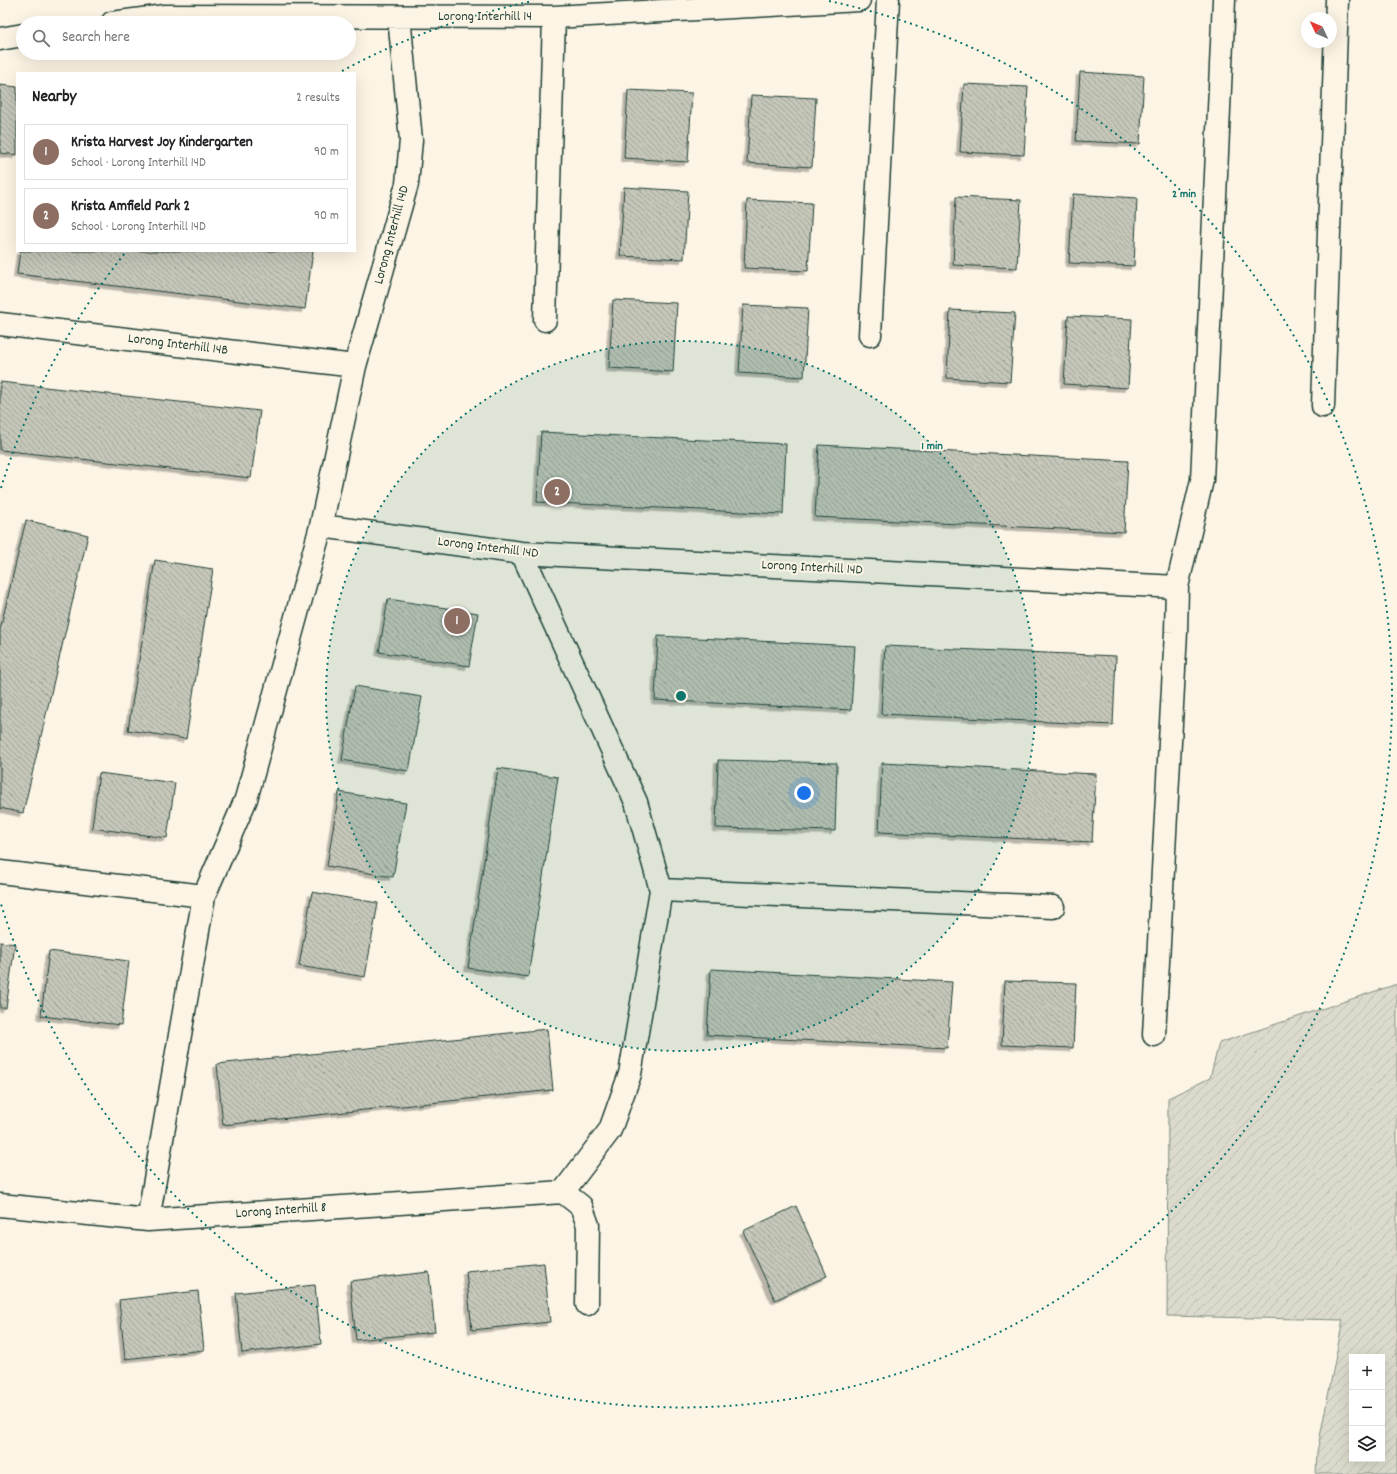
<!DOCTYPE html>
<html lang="en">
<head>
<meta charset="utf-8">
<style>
	:root { --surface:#fff; --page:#f6f6f6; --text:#202124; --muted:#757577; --line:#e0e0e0; --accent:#1f3d34 }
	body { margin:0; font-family:Dekko,sans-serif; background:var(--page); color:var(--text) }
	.controls { position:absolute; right:12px; bottom:12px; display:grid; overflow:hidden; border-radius:0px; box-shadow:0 4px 16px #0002 }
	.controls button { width:36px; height:36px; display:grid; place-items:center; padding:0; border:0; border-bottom:1px solid var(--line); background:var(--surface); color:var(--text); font:20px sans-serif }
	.compass { position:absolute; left:1301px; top:12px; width:36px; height:36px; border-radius:50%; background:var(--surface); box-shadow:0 4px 16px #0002; rotate:314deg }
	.you { position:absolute; left:804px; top:793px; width:14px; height:14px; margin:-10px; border:3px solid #fff; border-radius:50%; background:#1a73e8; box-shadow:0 0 0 6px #1a73e833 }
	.badge { display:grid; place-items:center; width:26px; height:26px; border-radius:50%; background:var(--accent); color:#fff; font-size:13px; font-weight:700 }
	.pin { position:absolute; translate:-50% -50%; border:2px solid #fff; box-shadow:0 1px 4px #0006 }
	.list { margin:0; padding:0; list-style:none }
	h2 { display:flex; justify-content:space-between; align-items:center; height:52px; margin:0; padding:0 16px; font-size:17px }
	h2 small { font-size:13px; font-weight:400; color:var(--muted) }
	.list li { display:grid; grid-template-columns:26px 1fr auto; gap:12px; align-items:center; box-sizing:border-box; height:56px; margin:0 8px 8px; padding:0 8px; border:1px solid var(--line); border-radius:0px }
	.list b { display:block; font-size:15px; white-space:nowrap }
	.list p { margin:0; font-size:13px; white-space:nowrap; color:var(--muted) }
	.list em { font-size:13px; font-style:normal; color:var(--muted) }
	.icon { flex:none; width:22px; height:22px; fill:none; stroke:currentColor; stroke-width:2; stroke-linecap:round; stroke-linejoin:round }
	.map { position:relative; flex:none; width:1397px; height:1474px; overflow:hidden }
	.search { position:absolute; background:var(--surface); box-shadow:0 4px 16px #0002; left:16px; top:16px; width:340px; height:44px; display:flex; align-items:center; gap:10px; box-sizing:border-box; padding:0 14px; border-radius:22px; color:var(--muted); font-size:15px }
	.panel { position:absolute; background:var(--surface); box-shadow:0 4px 16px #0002; left:16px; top:72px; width:340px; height:180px; border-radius:0px }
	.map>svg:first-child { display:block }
</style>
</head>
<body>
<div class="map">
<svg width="1397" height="1474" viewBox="0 0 1397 1474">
	<defs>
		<pattern id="garden-furrows" width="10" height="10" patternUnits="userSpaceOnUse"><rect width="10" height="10" fill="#dcdacc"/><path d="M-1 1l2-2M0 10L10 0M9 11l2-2" fill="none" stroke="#bcbcb0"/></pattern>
		<pattern id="building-back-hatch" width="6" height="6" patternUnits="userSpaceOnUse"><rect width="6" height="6" fill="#c5c7b9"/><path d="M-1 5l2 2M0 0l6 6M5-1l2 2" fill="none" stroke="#9fa397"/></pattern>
		<filter id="shadow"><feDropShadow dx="-3.5" dy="3.5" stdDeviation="0" flood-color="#0004"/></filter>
	</defs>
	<rect width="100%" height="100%" fill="#fcf5e5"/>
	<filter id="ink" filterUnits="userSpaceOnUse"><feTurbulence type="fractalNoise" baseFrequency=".025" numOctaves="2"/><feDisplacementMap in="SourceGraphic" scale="8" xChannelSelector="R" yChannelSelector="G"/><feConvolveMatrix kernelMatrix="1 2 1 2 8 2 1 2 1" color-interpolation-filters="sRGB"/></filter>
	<g filter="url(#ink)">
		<path fill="url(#garden-furrows)" stroke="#7e8c80" fill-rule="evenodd" d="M1397,984v490h-81l1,-22 26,-132 -176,-4 1,-218 42,-20 9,-35zM1352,1357h30v102h-30z"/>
		<path fill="url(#building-back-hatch)" stroke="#1f3d34" filter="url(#shadow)" d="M1080,72l64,4 -4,68 -64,-3z
			M964,84l64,3 -4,68 -64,-3z
			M0,85l17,2v68l-17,-2z
			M628,90l64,3 -4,69 -64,-4z
			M751,95l65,3 -4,69 -65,-4z
			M624,187l64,4 -4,68 -64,-3z
			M1073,194l64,4 -3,68 -65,-3z
			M956,197l65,3 -4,68 -64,-3z
			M747,200l65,3 -4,68 -64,-3z
			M20,251h293l-8,58 -288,-35z
			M613,300l64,3 -4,69 -64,-4z
			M743,305l65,3 -4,69 -65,-4z
			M950,310l65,3 -5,69 -63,-4z
			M1068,316l64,3 -4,69 -64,-4z
			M0,382l260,29 -9,67 -251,-28z
			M541,432l245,12 -3,70 -246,-12z
			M819,445l309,16 -4,71 -309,-15z
			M26,520l62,15 -65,278 -23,-5v-178z
			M155,560l58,9 -27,170 -58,-9z
			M388,599l90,14 -9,53 -90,-14z
			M658,636l197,10 -4,64 -196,-10z
			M885,646l231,10 -3,69 -232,-11z
			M355,686l67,11 -13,74 -67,-11z
			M718,760l119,3 -2,68 -119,-3z
			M882,763l214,11 -4,68 -213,-10z
			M498,768l60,9 -30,200 -60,-9z
			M99,773l76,10 -8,55 -75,-10z
			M339,792l67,11 -13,74 -66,-11z
			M312,892l66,11 -13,74 -66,-11z
			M0,942l15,2 -9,64h-6z
			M49,951l80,10 -8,64 -80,-9z
			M711,969l241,13 -5,66 -240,-13z
			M1005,981l71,2 -3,65 -71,-3z
			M547,1029l6,61 -330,35 -6,-61z
			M796,1206l31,70 -52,24 -32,-69z
			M544,1263l6,59 -78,8 -6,-59z
			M429,1272l6,60 -79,8 -6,-59z
			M315,1285l6,59 -79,9 -6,-60z
			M198,1291l6,59 -79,9 -6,-59z"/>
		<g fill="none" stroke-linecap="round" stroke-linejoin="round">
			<defs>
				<path id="minor" d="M399,17l12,123 -4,44 -52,182 -34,160 201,27 655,34
					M112,23l53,-7 389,1 305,-17
					M0,39l23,-4
					M545,320l9,-303
					M0,324l355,42
					M870,335l18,-335
					M1323,406l14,-406
					M522,553l114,249 25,88 -31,184 -20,56 -47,62
					M0,872l204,24
					M661,890l392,17
					M1154,1035l22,-403 1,-45 25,-107 22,-480
					M563,1192l18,14 7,19 -1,79
					M0,1205l148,15 415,-28
					M148,1220l56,-324 42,-97 75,-273"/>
			</defs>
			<use href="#minor" stroke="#1f3d34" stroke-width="25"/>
			<use href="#minor" stroke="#fcf5e5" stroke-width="22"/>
		</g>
	</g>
	<circle cx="681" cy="696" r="355" fill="#0f766e" fill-opacity=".12"/>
	<g fill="none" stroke="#0f766e" stroke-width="2" stroke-dasharray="2 4">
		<circle cx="681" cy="696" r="355"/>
		<path d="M1 488A711 711 0 0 1 125 253M342 71A711 711 0 0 1 533 1M829 1A711 711 0 1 1 1 904"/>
	</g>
	<g text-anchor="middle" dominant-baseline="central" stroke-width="4" stroke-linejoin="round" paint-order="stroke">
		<g font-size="14" fill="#1f3d34" stroke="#fcf5e5">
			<text x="485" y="17">Lorong Interhill 14</text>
			<text transform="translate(392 235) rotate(-75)">Lorong Interhill 14D</text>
			<text transform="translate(178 345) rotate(7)">Lorong Interhill 14B</text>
			<text transform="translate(488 548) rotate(7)">Lorong Interhill 14D</text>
			<text transform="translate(812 568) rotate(3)">Lorong Interhill 14D</text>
			<text transform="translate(281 1211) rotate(-4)">Lorong Interhill 8</text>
		</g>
	</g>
	<circle cx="681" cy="696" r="6" fill="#0f766e" stroke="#fcf5e5" stroke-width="2"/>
	<g font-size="12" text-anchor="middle" font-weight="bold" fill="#0f766e" stroke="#fcf5e5" stroke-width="4" stroke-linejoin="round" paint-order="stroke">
		<text x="1184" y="197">2 min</text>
		<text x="932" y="449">1 min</text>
	</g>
</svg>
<div class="controls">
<button>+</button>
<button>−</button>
<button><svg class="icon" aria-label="layers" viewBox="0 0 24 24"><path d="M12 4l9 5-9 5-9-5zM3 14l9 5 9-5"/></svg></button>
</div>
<svg class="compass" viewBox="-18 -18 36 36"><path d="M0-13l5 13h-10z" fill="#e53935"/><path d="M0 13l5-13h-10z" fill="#757577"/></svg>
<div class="you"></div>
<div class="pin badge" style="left:457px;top:621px;background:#8d6e63">1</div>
<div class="pin badge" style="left:557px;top:492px;background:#8d6e63">2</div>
<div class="search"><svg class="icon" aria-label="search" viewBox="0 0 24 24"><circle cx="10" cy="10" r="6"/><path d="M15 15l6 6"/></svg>Search here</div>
<section class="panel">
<h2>Nearby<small>2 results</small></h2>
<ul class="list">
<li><span class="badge" style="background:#8d6e63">1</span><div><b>Krista Harvest Joy Kindergarten</b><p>School · Lorong Interhill 14D</p></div><em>90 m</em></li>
<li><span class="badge" style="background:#8d6e63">2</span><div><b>Krista Amfield Park 2</b><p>School · Lorong Interhill 14D</p></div><em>90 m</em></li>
</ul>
</section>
</div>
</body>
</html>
